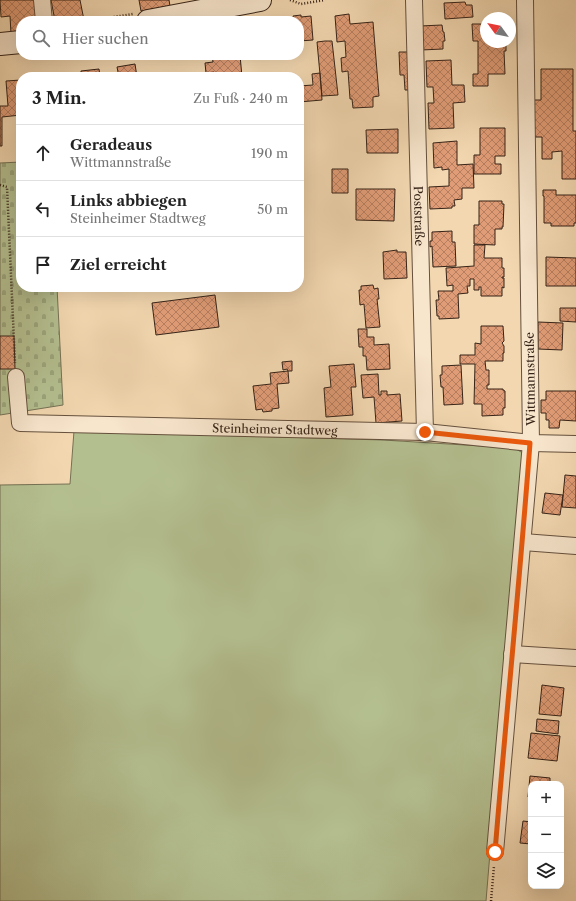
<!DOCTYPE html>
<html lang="de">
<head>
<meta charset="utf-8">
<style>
	:root { --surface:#fff; --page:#f6f6f6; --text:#222; --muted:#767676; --line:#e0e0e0 }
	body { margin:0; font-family:"Libre Caslon Text",serif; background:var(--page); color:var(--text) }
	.controls { position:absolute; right:12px; bottom:12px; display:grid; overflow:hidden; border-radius:8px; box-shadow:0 4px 16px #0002 }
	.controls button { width:36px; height:36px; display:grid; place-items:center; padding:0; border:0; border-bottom:1px solid var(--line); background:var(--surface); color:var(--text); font:20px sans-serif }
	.compass { position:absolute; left:480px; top:12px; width:36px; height:36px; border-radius:50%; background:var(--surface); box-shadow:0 4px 16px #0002; rotate:303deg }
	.stop { position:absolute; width:12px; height:12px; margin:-9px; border:3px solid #ea580c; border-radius:50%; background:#fff }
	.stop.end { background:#ea580c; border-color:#fff; box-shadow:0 1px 4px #0008 }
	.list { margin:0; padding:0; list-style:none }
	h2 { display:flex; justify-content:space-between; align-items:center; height:52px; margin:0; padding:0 16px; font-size:17px }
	h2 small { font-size:13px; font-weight:400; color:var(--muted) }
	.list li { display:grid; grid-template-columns:26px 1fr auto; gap:12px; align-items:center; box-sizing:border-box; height:56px; padding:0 16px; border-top:1px solid var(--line) }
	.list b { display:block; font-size:15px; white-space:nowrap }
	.list p { margin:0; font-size:13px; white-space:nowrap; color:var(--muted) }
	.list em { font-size:13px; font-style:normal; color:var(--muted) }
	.icon { flex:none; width:22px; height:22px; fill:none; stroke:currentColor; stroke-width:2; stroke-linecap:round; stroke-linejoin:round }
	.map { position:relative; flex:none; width:576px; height:901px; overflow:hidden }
	.search { position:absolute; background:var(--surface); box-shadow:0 4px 16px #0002; left:16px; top:16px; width:288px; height:44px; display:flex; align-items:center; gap:10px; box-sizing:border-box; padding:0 14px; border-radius:16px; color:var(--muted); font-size:15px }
	.panel { position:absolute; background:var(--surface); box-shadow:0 4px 16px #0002; left:16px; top:72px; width:288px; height:220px; border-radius:16px }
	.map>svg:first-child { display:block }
</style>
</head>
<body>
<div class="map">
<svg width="576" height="901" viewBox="0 0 576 901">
	<defs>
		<pattern id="cemetery-stones" width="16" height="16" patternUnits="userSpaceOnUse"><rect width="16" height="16" fill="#b4bf90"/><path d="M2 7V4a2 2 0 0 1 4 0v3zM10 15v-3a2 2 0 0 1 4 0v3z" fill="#9ba47b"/></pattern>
		<pattern id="building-cross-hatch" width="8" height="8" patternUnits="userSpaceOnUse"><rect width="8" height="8" fill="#e09c76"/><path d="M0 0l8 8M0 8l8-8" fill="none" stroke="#b67f60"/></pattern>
	</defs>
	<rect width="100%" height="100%" fill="#f2d7b0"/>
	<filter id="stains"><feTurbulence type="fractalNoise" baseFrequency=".005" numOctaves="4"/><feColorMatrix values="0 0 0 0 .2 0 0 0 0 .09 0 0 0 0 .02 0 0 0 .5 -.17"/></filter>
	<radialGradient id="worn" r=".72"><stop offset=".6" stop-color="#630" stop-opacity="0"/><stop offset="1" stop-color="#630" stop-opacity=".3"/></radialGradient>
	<path fill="#b4bf90" stroke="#757154" d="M74,431l309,9 131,8 9,5 -37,448h-486v-416l70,-1z"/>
	<path fill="url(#cemetery-stones)" stroke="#757154" d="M21,162v125h36l6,118 -63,10v-252z"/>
	<path fill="url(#building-cross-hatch)" stroke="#362317" d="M0,0h35l1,21h-15v12l-10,1 -1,-18 -9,1z
		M51,0h29l4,20 -29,1z
		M139,0h30l1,6 -29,5z
		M465,2l1,3h6l1,12 -28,2 -1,-16z
		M349,14l1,10 23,-2 6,74 -6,1v10l-20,1 -1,-9h-2l-2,-28 -6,1 -1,-14 5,-1 -1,-16 -8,1 -2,-26z
		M301,15v2l10,-1 2,24 -14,1v2v-22h-16v-3h10v-2z
		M472,24h14v18h20v9h-2l1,23h-17v12h-15v-12h5v-33h-5z
		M442,25l1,7h1l1,9h-2v8l-22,1 -1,-24z
		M325,41h7l6,54 -16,1 -5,-54z
		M399,52h12l2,38h-8l-1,-15h-4z
		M212,55h28l2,22h-27l-1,-5 -8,1 -1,-10 8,-1z
		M451,60l1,25h12l1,17 -12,1 1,25 -25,1 -1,-26h6l-1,-16h-6l-1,-26z
		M135,64l2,13h-18l-2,-10z
		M99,69l1,8h-19v-6z
		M541,69h32v62h3v48h-14v-28l-10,1v7h-10v-22h-12v-37h11z
		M320,73l2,27 -23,2v-16l14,-1 -1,-11z
		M21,80v35l-19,2v29h-2v-40h8l-2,-25z
		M480,128h25v28h-10v8h6v10h-27v-19h6z
		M398,129v24h-31l-1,-23z
		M457,141v24l16,-1 1,24h-12v11l-8,1 1,6h-3v2l-22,1 -1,-22 20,-1v-17l-7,1v-3l-8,1 -1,-25z
		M332,169h16v24h-16z
		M356,189h39l-1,32 -38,-1z
		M543,190h13v5h20v28h-2v3h-23v-3h-7v-27h-1z
		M479,201h23v3h2l-1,23h-1v2h-7v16l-21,-1v-19h5z
		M452,231v11h3l1,24 -23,1 -1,-21 -2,1v-6h2v-9z
		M474,245h11l-1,13h18v10h2v9h-2v1h2v10l-2,-1v9h-21v-9h-2v3h-5v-11h-4v7h-3l1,7 -10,1 1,24 -20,1v-3h-2l-1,-16h3l-1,-9h15v-6l-6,1 -1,-18 28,-2z
		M397,250v2h9l1,26 -23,1 -1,-27z
		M546,257l30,1v28h-30z
		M373,285l1,4 4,-1 1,11h-2l3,28 -14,1 -2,-24 -4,1 -1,-15h2v-4z
		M215,295l4,32 -63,8 -4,-32z
		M560,308h16v14l-16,-1z
		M538,322l25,1 -1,27 -24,-1z
		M481,326h22l1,15 -2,2 2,3v7h-1v8h-18l1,9h3v15h-2v4h16v1l2,1v17h-2v7l-21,1v-12h-8l1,-40h-15v-9h15v-12l6,1z
		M358,329h9v8h7v8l15,-1 1,25 -23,1 -1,-14h-3v-9h-4z
		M0,336h14l1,33h-15z
		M292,361v10h-4l1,12 -12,1 2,24 -7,1v2l-9,1 -1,-3 -6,1 -3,-24 18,-2 -1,-11 18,-2 -1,-2 -4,1 -1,-8z
		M354,364l2,23h-5l2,28 -27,2 -2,-29 7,-1 -2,-21z
		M461,365l2,39 -19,1 -1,-18h-2l-1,-12h2v-9z
		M378,374l1,21h2v-4h6v4l13,-1 2,27 -26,2 -2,-26 -11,1 -2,-23z
		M546,391h30v30l-16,-1 -1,8h-10v-8h-3v-7h-5v-13h5z
		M565,475l11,1v32l-14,-1z
		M545,493l18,2 -3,20 -18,-2z
		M542,685l22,3 -3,28 -22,-2z
		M537,719l22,2 -1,13 -22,-3z
		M531,733l29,3 -3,25 -29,-3z
		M530,776l20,2v6h-19v14l-3,-1z
		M523,821l8,1v22l-11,-1z"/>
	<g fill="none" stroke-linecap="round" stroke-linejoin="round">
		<defs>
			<g id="street">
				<path d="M42,0l2,21"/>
				<path id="s1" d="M414,0l11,432"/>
				<path id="s2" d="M16,377l4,46 405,9 106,11 45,1"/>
				<path d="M523,542l53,4"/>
				<path d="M512,654l64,4"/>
				<path d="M495,852l36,-409 -6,-443"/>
			</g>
			<path id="secondary" d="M148,21l112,-21
				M0,44l21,-2"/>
		</defs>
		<use href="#street" stroke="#65503d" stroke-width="18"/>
		<use href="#secondary" stroke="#362317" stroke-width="24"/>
		<path stroke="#362317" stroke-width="2.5" stroke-dasharray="1 2" stroke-linecap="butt" d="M290,0l11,4 24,-4
			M87,21l46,-7
			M0,185l7,2 8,176
			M491,901l3,-35"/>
		<use href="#street" stroke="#f7e5cc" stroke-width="16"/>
		<use href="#secondary" stroke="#f7e5cc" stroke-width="22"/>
	</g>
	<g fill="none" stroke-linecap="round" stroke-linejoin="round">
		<path stroke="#ea580c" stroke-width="5" d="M425,432l105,11c-10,136 -24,273 -35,409"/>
	</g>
	<g text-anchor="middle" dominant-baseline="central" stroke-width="4" stroke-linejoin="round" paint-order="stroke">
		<g font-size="12" fill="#362317" stroke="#f7e5cc">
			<text stroke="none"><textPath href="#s1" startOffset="216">Poststraße</textPath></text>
			<text transform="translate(530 379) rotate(-91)">Wittmannstraße</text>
			<text stroke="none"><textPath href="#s2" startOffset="301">Steinheimer Stadtweg</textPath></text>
		</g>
	</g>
	<rect width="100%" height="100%" filter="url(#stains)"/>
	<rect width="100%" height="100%" fill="url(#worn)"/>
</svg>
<div class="controls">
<button>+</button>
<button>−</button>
<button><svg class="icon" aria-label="layers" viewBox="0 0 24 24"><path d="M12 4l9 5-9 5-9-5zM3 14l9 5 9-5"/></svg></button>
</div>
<svg class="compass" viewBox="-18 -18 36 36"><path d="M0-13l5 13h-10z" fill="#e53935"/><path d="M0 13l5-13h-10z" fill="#767676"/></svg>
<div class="stop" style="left:495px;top:852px"></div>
<div class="stop end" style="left:425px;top:432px"></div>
<div class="search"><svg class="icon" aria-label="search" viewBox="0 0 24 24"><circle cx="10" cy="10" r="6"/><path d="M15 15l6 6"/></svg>Hier suchen</div>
<section class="panel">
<h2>3 Min.<small>Zu Fuß · 240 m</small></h2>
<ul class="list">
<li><svg class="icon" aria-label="ahead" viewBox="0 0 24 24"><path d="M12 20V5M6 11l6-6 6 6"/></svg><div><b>Geradeaus</b><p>Wittmannstraße</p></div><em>190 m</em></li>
<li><svg class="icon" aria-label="left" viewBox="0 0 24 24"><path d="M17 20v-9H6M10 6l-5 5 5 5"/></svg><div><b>Links abbiegen</b><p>Steinheimer Stadtweg</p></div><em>50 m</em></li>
<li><svg class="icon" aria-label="arrive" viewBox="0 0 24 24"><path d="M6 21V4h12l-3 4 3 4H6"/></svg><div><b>Ziel erreicht</b></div></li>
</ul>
</section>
</div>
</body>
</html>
